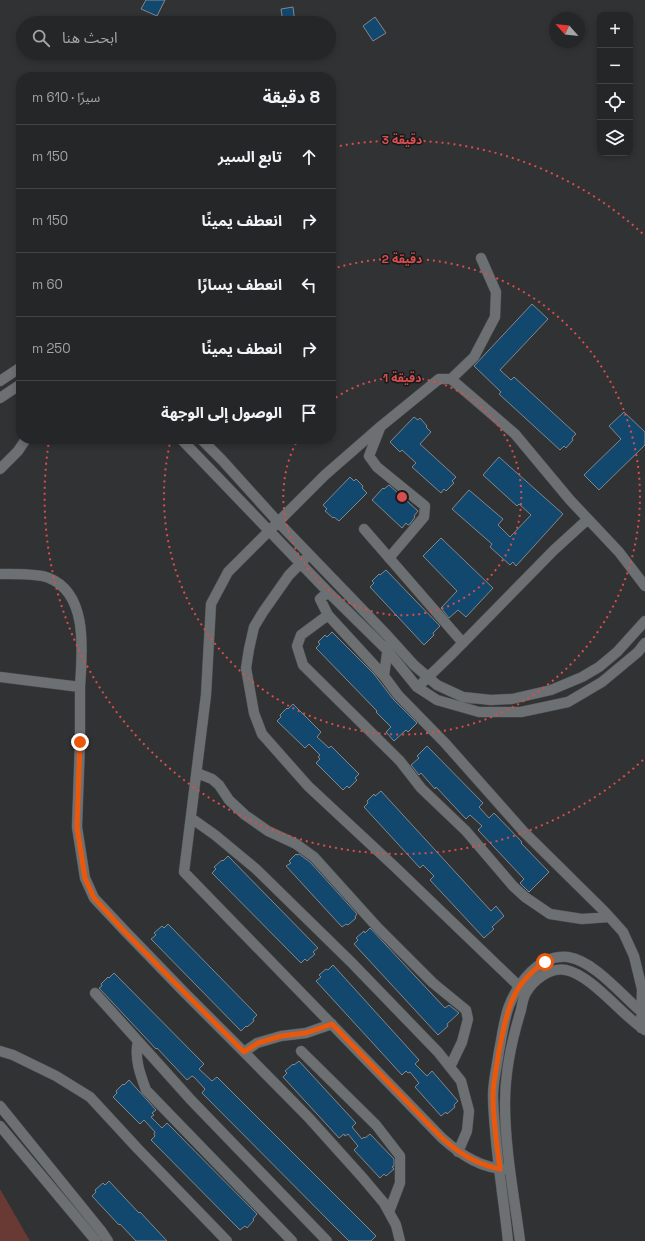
<!DOCTYPE html>
<html lang="ar">
<head>
<meta charset="utf-8">
<style>
	:root { --surface:#242627; --page:#2c2e2f; --text:#f1f3f6; --muted:#a3a5a7; --line:#414344 }
	body { margin:0; font-family:"Space Grotesk","Noto Sans Arabic",sans-serif; background:var(--page); color:var(--text); direction:rtl }
	.controls { position:absolute; right:12px; top:12px; display:grid; overflow:hidden; border-radius:8px; box-shadow:0 2px 6px #0003 }
	.controls button { width:36px; height:36px; display:grid; place-items:center; padding:0; border:0; border-bottom:1px solid var(--line); background:var(--surface); color:var(--text); font:20px sans-serif }
	.compass { position:absolute; left:549px; top:12px; width:36px; height:36px; border-radius:50%; background:var(--surface); box-shadow:0 2px 6px #0003; rotate:297deg }
	.stop { position:absolute; width:12px; height:12px; margin:-9px; border:3px solid #ea580c; border-radius:50%; background:#fff }
	.stop.end { background:#ea580c; border-color:#fff; box-shadow:0 1px 4px #0008 }
	.list { margin:0; padding:0; list-style:none }
	h2 { display:flex; justify-content:space-between; align-items:center; height:52px; margin:0; padding:0 16px; font-size:17px }
	h2 small { font-size:13px; font-weight:400; color:var(--muted) }
	.list li { display:grid; grid-template-columns:26px 1fr auto; gap:12px; align-items:center; box-sizing:border-box; height:64px; padding:0 16px; border-top:1px solid var(--line) }
	.list b { display:block; font-size:15px; white-space:nowrap }
	.list em { font-size:13px; font-style:normal; color:var(--muted) }
	.icon { flex:none; width:22px; height:22px; fill:none; stroke:currentColor; stroke-width:2; stroke-linecap:round; stroke-linejoin:round }
	.map { position:relative; flex:none; width:645px; height:1241px; overflow:hidden; direction:ltr }
	.search { position:absolute; background:var(--surface); box-shadow:0 2px 6px #0003; left:16px; top:16px; width:320px; height:44px; display:flex; align-items:center; gap:10px; box-sizing:border-box; padding:0 14px; border-radius:22px; color:var(--muted); font-size:15px }
	.panel { position:absolute; background:var(--surface); box-shadow:0 2px 6px #0003; left:16px; top:72px; width:320px; height:372px; border-radius:16px; direction:rtl }
	.map>svg:first-child { display:block }
</style>
</head>
<body>
<div class="map">
<svg width="645" height="1241" viewBox="0 0 645 1241">
	<rect width="100%" height="100%" fill="#303234"/>
	<path fill="#693a34" d="M0,1189l30,52h-30z"/>
	<path fill="#13486e" stroke="#84878a" d="M146,0h19l-8,16 -16,-7z
		M293,7l2,16h-12l-2,-14z
		M375,17l11,16 -13,8 -10,-15z
		M532,304l16,15 -48,51 11,10 3,-3 62,57 -4,4 1,2 -7,8 -2,-2 -4,4 -61,-56 2,-2 -27,-26z
		M624,412l21,20v13l-46,45 -15,-15 37,-36 -12,-13z
		M414,417l4,3 2,-2 7,8 -1,1 5,5 -11,12 36,33 -4,4 2,2 -8,8 -2,-2 -3,4 -29,-26 4,-4 -14,-13 -2,2 -10,-10z
		M499,457l64,57 -47,52 -3,-4 -3,3 -20,-18 2,-3 -40,-35 17,-19 34,29 -5,6 12,12 21,-22 -12,-11 -2,2 -34,-31z
		M350,477l4,4 2,-2 7,7 -1,2 5,5 -28,28 -5,-4 -1,1 -8,-7 2,-2 -4,-4z
		M389,485l29,26 -4,5 1,1 -5,7 -2,1 -2,-2 -4,5 -30,-28 11,-12 1,1z
		M441,538l52,50 -27,29 -8,-7 -9,8 -8,-10 16,-17 -34,-35z
		M386,570l54,56 -7,7 1,2 -10,10 -54,-58 4,-4 -2,-2 7,-7 1,1z
		M332,632l42,42 19,25 24,24 -9,9 -2,-2 -12,11 -8,-9 5,-5 -15,-15 1,-1 -61,-63 4,-4 -2,-2 7,-7 2,2z
		M293,704l28,28 -4,5 12,11 2,-2 28,28 -4,4 2,2 -8,8 -2,-2 -4,4 -27,-27 4,-4 -2,-2 2,-2 -11,-11 -4,4 -28,-27 4,-4 -1,-2 7,-7 1,1z
		M427,746l56,57 -4,4 10,11 5,-5 28,29 -1,1 28,29 -20,20 -9,-9 4,-4 -46,-49 4,-4 -12,-11 -4,4 -30,-32 -1,2 -14,-16 -2,2 -8,-10 8,-7 -2,-2z
		M381,791l110,120 5,-5 8,10 -12,11 2,2 -10,9 -54,-58 4,-4 -11,-11 -3,3 -56,-61 4,-4 -1,-2 7,-7 1,2z
		M296,854l1,1 2,-1 11,8 47,52 -2,3 1,1 -8,7 -2,-1 -4,3 -56,-61 5,-3 -2,-2z
		M228,856l90,92 -5,4 2,2 -8,7 -2,-2 -4,4 -89,-90 4,-4 -2,-2 8,-7 1,1z
		M168,924l89,91 -4,4 1,2 -7,6 -1,-1 -5,5 -90,-92 5,-4 -2,-2 8,-7 2,2z
		M370,928l75,80 4,-3 10,8 -12,11 1,2 -10,9 -84,-91 4,-4 -2,-2 8,-7 1,2z
		M333,965l86,95 -4,4 12,12 5,-5 26,30 -4,4 1,2 -8,7 -1,-2 -5,4 -26,-29 4,-4 -9,-11 -2,1 -2,-2 -4,4 -86,-94 5,-4 -2,-2 7,-6 2,1z
		M114,973l90,91 -5,5 13,12 5,-4 159,159 -5,5h-22l-147,-148 3,-4 -11,-12 -2,-1 -5,4 -30,-32 -1,1 -57,-61 3,-2 -1,-2 7,-7 1,1z
		M299,1061l57,62 -4,4 10,12 2,-2 1,1 5,-4 24,25v7l-2,1 2,2 -8,7 -2,-2 -4,4 -26,-28 4,-4 -10,-12 -3,2 -1,-2 -5,4 -56,-61 4,-4 -2,-2 8,-7 1,1z
		M129,1080l27,30 -4,3 2,2 -3,2 11,11 5,-5 90,91 -4,5 1,1 -7,8 -2,-2 -5,4 -89,-90 4,-4 -1,-2 1,-2 -11,-12 -4,4 -27,-27 4,-4 -1,-2 7,-7 1,1z
		M109,1181l30,32 1,-1 27,29h-31l-16,-17 -1,1 -27,-29 4,-4 -1,-2 8,-7 2,2z"/>
	<g fill="none" stroke-linecap="round" stroke-linejoin="round">
		<defs>
			<path id="minor" d="M481,258l15,34 -1,25 -21,40 -23,22h-12l-59,48 -55,48 -97,97 -17,32 -5,91 -22,177 258,266c19,17 41,32 68,31
				M451,379l64,55 55,66 49,52 26,34
				M0,381l21,-14
				M0,398l21,-14
				M380,428l-11,28 8,11 48,39 -1,11 -35,41
				M181,439l147,153 59,58 30,37 20,13 42,12h42l47,-10 34,-20 36,-30 7,-9
				M201,439l21,21 56,62 108,112 28,31 23,20 26,12 28,3 21,-1 39,-9 31,-13 17,-10 18,-15 28,-31
				M0,469l18,-18 8,-12
				M364,529l99,114
				M304,560l-15,15 -26,37 -9,15 -5,22 -3,19 8,45 8,21 46,52 87,81 131,126
				M0,574c13,0 38,-1 49,4 40,16 33,75 31,109l-80,-10
				M328,615l-8,-16 8,-7
				M388,646l-4,30 14,19 47,48 78,88 82,81 18,20 11,24 8,33 -1,39
				M384,676l-56,-61 -27,20 -4,11 6,19 97,96 21,27 45,43 47,55 12,11 25,17 32,5 27,-2
				M423,682l29,-28 102,-104 34,-31
				M80,687v55l-3,85 8,51 9,20 31,33 60,62 64,64 60,61 53,59 22,26 12,22 4,16
				M197,773l15,6 7,6 10,15 16,15 23,16 28,13 18,13 64,71 55,55 33,27 2,9 -6,23 -12,25
				M191,818l24,17 41,34 95,93 87,90 23,29 8,30 -2,20 -9,21
				M95,993l96,107 136,141
				M138,1041c-4,17 2,33 8,49l146,151
				M0,1051l13,4 43,21 34,21 48,52 89,92
				M301,1051l75,74 24,31v27l-11,29
				M244,1052l13,-9 24,-7 25,-3 26,-9
				M0,1106l102,126 6,9
				M0,1126l96,115
				M508,1241c-5,-48 -14,-97 -15,-145 0,-15 4,-30 6,-45 3,-14 5,-32 10,-45 9,-23 30,-52 59,-49 27,4 56,41 77,58
				M520,1241c-6,-46 -15,-92 -15,-138 0,-30 7,-64 16,-93 1,-5 2,-12 5,-17 7,-13 24,-26 40,-23 27,6 55,45 79,60"/>
		</defs>
		<use href="#minor" stroke="#4f5153" stroke-width="11"/>
		<use href="#minor" stroke="#6d7072" stroke-width="10"/>
	</g>
	<g fill="none" stroke-linecap="round" stroke-linejoin="round">
		<path stroke="#ea580c" stroke-width="5" d="M80,742l-3,85 8,51 9,20 31,34 60,61 59,59 14,-9 23,-7 25,-3 26,-9 110,114c18,16 34,26 58,31 -3,-24 -7,-48 -7,-73 0,-15 4,-30 6,-45 8,-39 11,-66 46,-89"/>
	</g>
	<g fill="none" stroke="#d84d4d" stroke-width="2" stroke-dasharray="2 4">
		<path d="M331 401A119 119 0 1 1 298 439"/>
		<path d="M332 269A238 238 0 1 1 171 439"/>
		<path d="M643 760A357 357 0 0 1 49 441M334 147A357 357 0 0 1 643 234"/>
	</g>
	<circle cx="402" cy="497" r="6" fill="#d84d4d" stroke="#191a1b" stroke-width="2"/>
	<g font-size="12" text-anchor="middle" font-weight="bold" fill="#d84d4d" stroke="#191a1b" stroke-width="3" stroke-linejoin="round" paint-order="stroke">
		<text x="402" y="144">3 دقيقة</text>
		<text x="402" y="263">2 دقيقة</text>
		<text x="402" y="382">1 دقيقة</text>
	</g>
</svg>
<div class="controls">
<button>+</button>
<button>−</button>
<button><svg class="icon" aria-label="locate" viewBox="0 0 24 24"><circle cx="12" cy="12" r="6"/><path d="M12 2v4M12 18v4M2 12h4M18 12h4"/></svg></button>
<button><svg class="icon" aria-label="layers" viewBox="0 0 24 24"><path d="M12 4l9 5-9 5-9-5zM3 14l9 5 9-5"/></svg></button>
</div>
<svg class="compass" viewBox="-18 -18 36 36"><path d="M0-13l5 13h-10z" fill="#e53935"/><path d="M0 13l5-13h-10z" fill="#a3a5a7"/></svg>
<div class="stop" style="left:545px;top:962px"></div>
<div class="stop end" style="left:80px;top:742px"></div>
<div class="search"><svg class="icon" aria-label="search" viewBox="0 0 24 24"><circle cx="10" cy="10" r="6"/><path d="M15 15l6 6"/></svg>ابحث هنا</div>
<section class="panel">
<h2>8 دقيقة<small>سيرًا · 610 m</small></h2>
<ul class="list">
<li><svg class="icon" aria-label="ahead" viewBox="0 0 24 24"><path d="M12 20V5M6 11l6-6 6 6"/></svg><div><b>تابع السير</b></div><em>150 m</em></li>
<li><svg class="icon" aria-label="right" viewBox="0 0 24 24"><path d="M7 20v-9h11M14 6l5 5-5 5"/></svg><div><b>انعطف يمينًا</b></div><em>150 m</em></li>
<li><svg class="icon" aria-label="left" viewBox="0 0 24 24"><path d="M17 20v-9H6M10 6l-5 5 5 5"/></svg><div><b>انعطف يسارًا</b></div><em>60 m</em></li>
<li><svg class="icon" aria-label="right" viewBox="0 0 24 24"><path d="M7 20v-9h11M14 6l5 5-5 5"/></svg><div><b>انعطف يمينًا</b></div><em>250 m</em></li>
<li><svg class="icon" aria-label="arrive" viewBox="0 0 24 24"><path d="M6 21V4h12l-3 4 3 4H6"/></svg><div><b>الوصول إلى الوجهة</b></div></li>
</ul>
</section>
</div>
</body>
</html>
